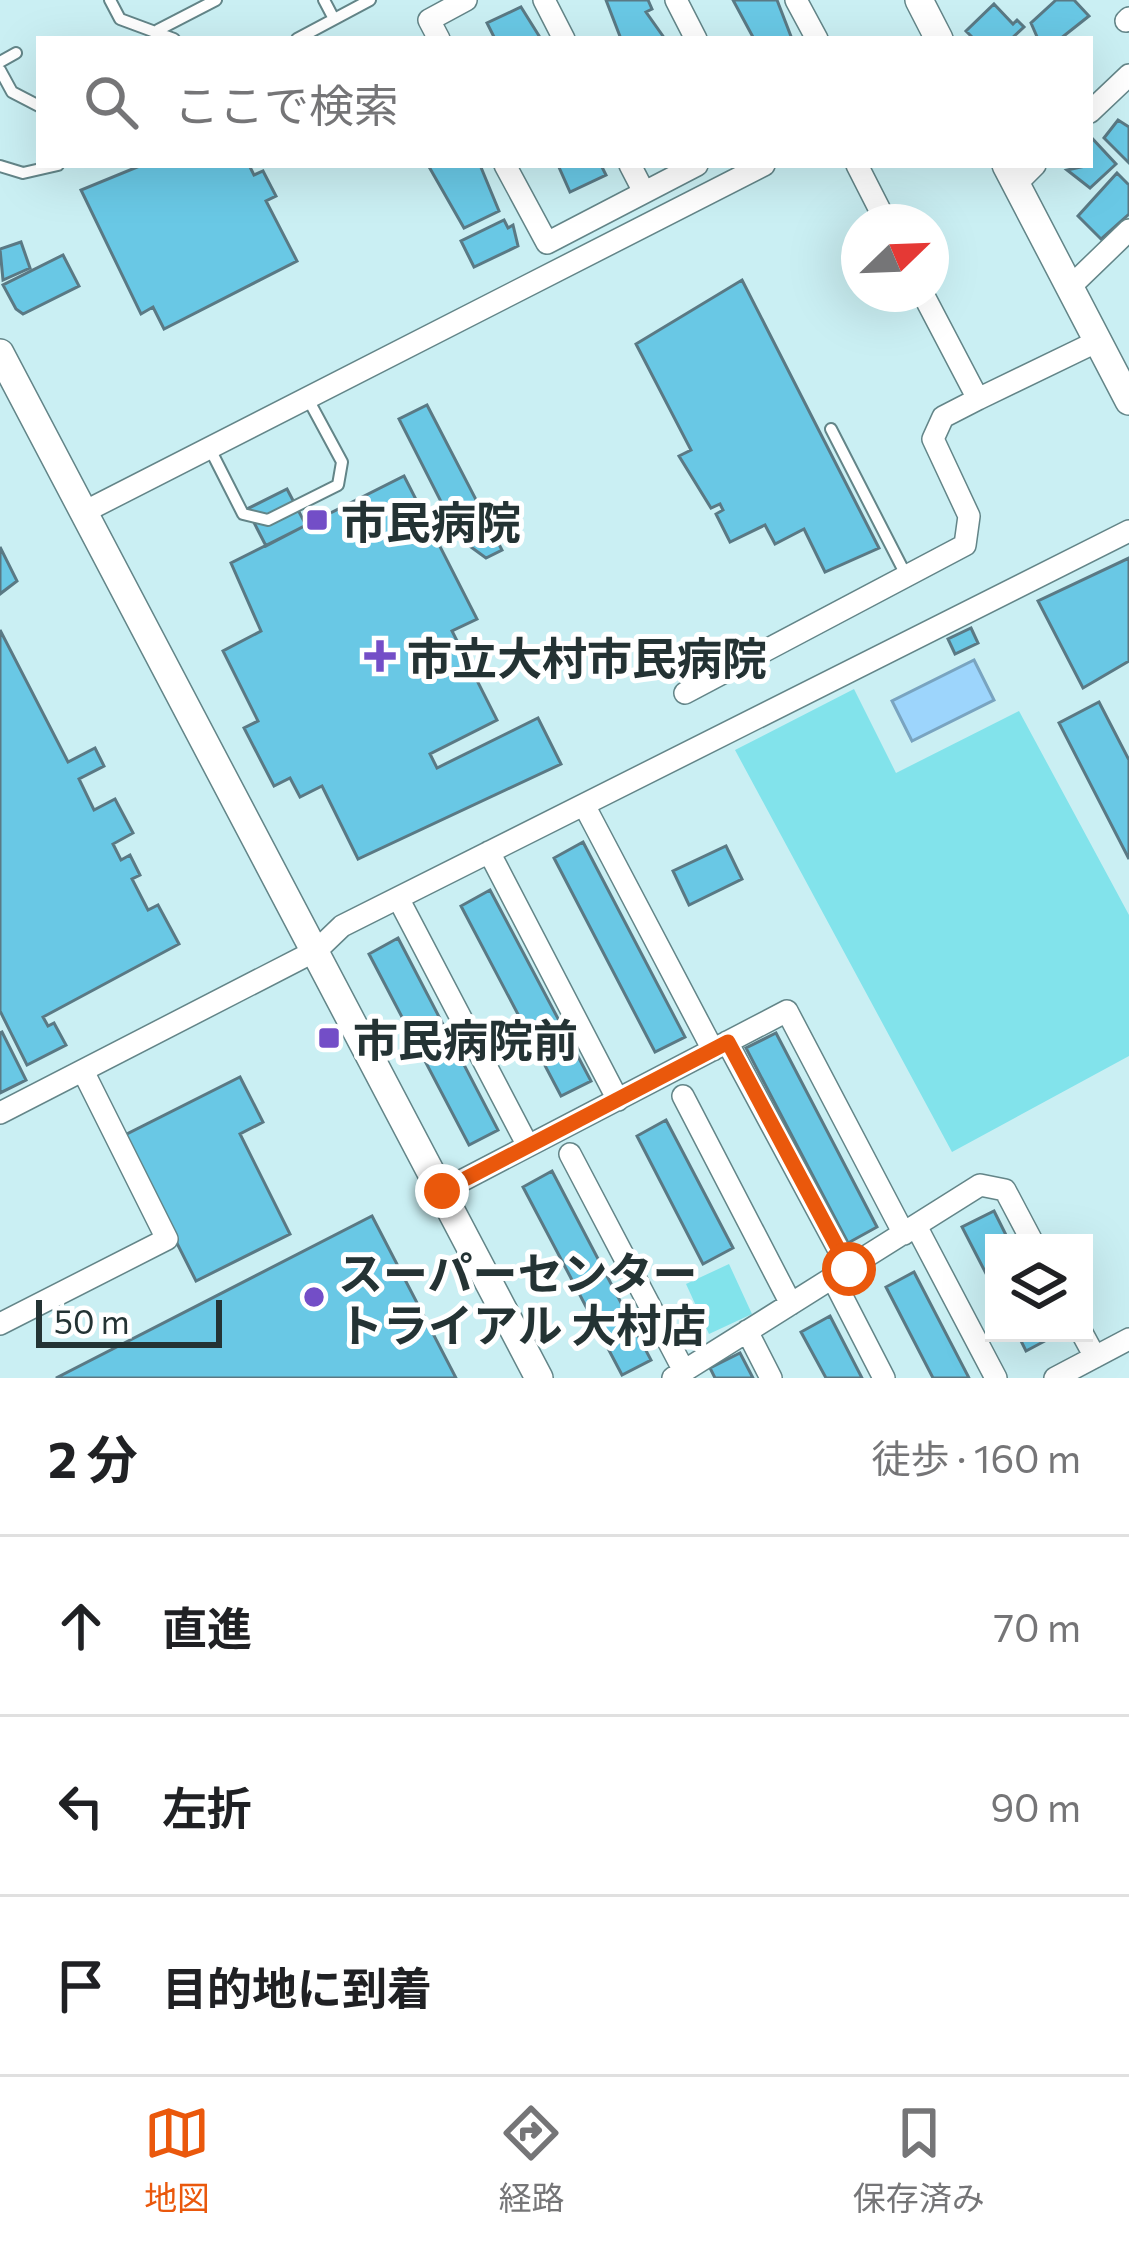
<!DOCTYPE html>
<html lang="ja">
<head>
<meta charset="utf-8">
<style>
	:root { --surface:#fff; --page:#f6f6f6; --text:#202124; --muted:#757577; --line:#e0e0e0; --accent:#ea580c }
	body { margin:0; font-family:Commissioner,"Noto Sans JP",sans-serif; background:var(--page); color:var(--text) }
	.controls { position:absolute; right:36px; bottom:36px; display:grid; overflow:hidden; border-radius:0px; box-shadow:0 12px 48px #0002 }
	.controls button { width:108px; height:108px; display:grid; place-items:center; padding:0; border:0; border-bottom:3px solid var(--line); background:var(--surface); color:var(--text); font:60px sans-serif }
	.compass { position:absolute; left:841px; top:204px; width:108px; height:108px; border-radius:50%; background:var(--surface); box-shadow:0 12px 48px #0002; rotate:67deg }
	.scale { position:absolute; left:36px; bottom:30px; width:186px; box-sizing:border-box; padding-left:12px; border:6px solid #243334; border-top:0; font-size:33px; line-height:42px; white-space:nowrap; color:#243334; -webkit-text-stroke:9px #fff; paint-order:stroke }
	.stop { position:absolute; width:36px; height:36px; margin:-27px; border:9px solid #ea580c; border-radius:50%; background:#fff }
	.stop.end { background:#ea580c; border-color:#fff; box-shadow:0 3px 12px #0008 }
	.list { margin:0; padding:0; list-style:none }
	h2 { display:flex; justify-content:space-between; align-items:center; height:156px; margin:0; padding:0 48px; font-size:51px }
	h2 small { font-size:39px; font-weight:400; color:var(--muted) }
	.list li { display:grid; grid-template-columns:78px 1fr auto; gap:36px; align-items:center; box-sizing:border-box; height:180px; padding:0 48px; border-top:3px solid var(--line) }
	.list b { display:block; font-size:45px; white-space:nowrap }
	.list em { font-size:39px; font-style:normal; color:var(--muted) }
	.icon { flex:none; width:66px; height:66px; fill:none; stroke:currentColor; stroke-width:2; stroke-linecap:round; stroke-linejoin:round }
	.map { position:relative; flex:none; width:1129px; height:1378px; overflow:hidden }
	.search { position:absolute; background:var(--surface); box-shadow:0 12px 48px #0002; left:36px; right:36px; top:36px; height:132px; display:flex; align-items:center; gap:30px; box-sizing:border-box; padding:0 42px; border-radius:0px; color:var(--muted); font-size:45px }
	.sheet { height:696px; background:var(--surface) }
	nav { display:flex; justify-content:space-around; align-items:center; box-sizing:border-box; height:168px; border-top:3px solid var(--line); background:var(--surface); font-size:33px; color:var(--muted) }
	nav a { display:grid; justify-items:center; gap:6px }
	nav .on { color:var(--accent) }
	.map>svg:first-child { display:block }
</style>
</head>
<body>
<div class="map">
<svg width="1129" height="1378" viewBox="0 0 1129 1378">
	<rect width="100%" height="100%" fill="#caeff3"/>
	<path fill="#82e3eb" d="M854,689l42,84 123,-62 110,204v141l-177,96 -217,-402z
		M729,1264l23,50 -43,20 -23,-50z"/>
	<path fill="#9dd5fc" stroke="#79a4c0" stroke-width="3" d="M974,660l20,40 -82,41 -20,-40z"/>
	<path fill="#69c8e5" stroke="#5a7984" stroke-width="3" d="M606,0h42l4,9 -6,3 19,27h-44z
		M733,0h44l15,39h-38z
		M1056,0h18l15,16 -29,23h-22l-7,-16z
		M994,4l19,20 4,-4 7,7 -13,12h-37l-8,-8z
		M521,7l20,32h-46l-8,-16z
		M1118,120l11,7v36l-25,-25z
		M1090,136l26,28 -26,24 -23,-18 23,-5z
		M142,165h107l5,10 9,-4 13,25 -10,5 31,60 -133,68 -11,-22 -12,7 -60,-124z
		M428,165h52l19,46 -35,17z
		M558,165h43l5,10 -36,17z
		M1117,173l12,12v29l-28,25 -23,-23z
		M504,220l4,8 5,-3 5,21 -44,21 -13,-26z
		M21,242l9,26 -27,12 -3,-31z
		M63,255l16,31 -56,28 -7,-5 -13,-24z
		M742,280l137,268 -54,24 -21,-43 -29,15 -10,-19 -35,17 -14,-28 7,-4 -3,-6 -9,4 -32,-52 12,-6 -55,-106z
		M427,405l75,145 -16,8 -26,-19 -61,-120z
		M404,476l73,143 -25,12 45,89 -67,34 7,14 101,-50 23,46 -203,95 -36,-73 -22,11 -10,-19 -16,8 -30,-58 14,-7 -35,-70 38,-20 -30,-68z
		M287,489l19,36 -40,21 -19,-37z
		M0,547l17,34 -17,13z
		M1129,558v103l-46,27 -45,-87z
		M971,628l7,15 -23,11 -7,-15z
		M0,630l68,132 27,-14 9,18 -25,13 15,31 21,-11 18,34 -20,11 8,16 9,-5 10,20 -8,4 16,31 10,-5 21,39 -136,73 5,9 6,-3 12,22 -39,20 -27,-54z
		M1099,702l30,58v99l-70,-136z
		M583,842l102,195 -30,15 -101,-194z
		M726,846l16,33 -53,26 -16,-34z
		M490,890l101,191 -30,15 -100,-190z
		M398,938l100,192 -29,15 -100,-191z
		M2,1032l24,48 -26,13v-60z
		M776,1033l101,194 -29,16 -102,-195z
		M240,1077l23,45 -23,12 50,100 -94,47 -73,-145z
		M666,1120l67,128 -30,16 -66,-128z
		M552,1171l99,189 -29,15 -99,-188z
		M994,1211l16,32h-16v46l-32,-62z
		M372,1216l84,162h-400z
		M914,1272l55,106h-36l-47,-91z
		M830,1316l32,62h-36l-25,-46z
		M1017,1333h40l1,1 -32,17z
		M740,1353l13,25h-38l-5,-10z"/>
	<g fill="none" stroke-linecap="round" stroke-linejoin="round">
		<defs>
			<path id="service" d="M110,0l10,19 54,20
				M324,0l10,19
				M158,30l58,-30
				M297,39l73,-39
				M0,62l16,-9
				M0,70l12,22 27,14
				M0,166l23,7 35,-8
				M831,429l75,146
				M209,447l34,67 25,6 70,-35 4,-23 -34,-63"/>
			<path id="minor" d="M544,0l20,39
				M676,0l20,39
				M796,0l21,39
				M1126,21l3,-3
				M439,39l-10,-19 37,-20
				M1090,112l39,-37
				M505,165l42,78 150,-78
				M630,165l14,27
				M857,165l29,57
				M1016,184l19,-19
				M1070,287l59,-57
				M923,294l55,105 120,-58
				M84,512l680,-347
				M685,693l280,-148 4,-29 -36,-77 10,-22 35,-18
				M584,805l129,245
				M489,852l129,248
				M398,898l130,248
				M727,1042l122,227
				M683,1096l108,208
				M0,1113l317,-163 25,-24 787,-395
				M570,1154l114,217
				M442,1191l345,-180 117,223
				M916,1226l80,152
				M833,1279l51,99
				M0,1324l167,-85 -84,-168
				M747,1331l24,47
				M1082,1333l13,24
				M673,1378l307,-193 25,5 28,53
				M1055,1378l74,-39"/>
			<path id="tertiary" d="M919,0l20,39
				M1006,165l123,236
				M0,353l539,1025"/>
		</defs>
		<use href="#service" stroke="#638588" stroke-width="14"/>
		<use href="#minor" stroke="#638588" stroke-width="24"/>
		<use href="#tertiary" stroke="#638588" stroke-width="30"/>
		<use href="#service" stroke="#fff" stroke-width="10"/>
		<use href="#minor" stroke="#fff" stroke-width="21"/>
		<use href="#tertiary" stroke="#fff" stroke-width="27"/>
	</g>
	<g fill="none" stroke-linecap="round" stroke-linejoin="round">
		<path stroke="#ea580c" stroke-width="15" d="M442,1191l286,-149 121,227"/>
	</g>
	<g fill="#734ec7" stroke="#fff" stroke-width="4.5">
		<rect x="305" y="508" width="24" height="24" rx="6"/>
		<path d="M374 638h12v12h12v12h-12v12h-12v-12h-12v-12h12z"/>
		<rect x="317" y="1026" width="24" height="24" rx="6"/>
		<circle cx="314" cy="1297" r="12"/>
	</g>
	<g text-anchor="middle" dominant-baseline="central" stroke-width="10" stroke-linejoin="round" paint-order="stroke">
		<g font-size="45" font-weight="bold" fill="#243334" stroke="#fff" text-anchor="start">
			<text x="341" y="520">市民病院</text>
			<text x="407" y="656">市立大村市民病院</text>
			<text x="353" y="1038">市民病院前</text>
			<text x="338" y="1271">スーパーセンター<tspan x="338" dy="52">トライアル 大村店</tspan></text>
		</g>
	</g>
</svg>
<div class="controls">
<button><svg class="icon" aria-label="layers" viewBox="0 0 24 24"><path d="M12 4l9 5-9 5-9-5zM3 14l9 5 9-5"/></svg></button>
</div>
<svg class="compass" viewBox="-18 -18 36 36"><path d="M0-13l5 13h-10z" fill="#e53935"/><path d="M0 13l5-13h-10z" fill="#757577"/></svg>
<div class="scale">50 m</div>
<div class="stop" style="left:849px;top:1269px"></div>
<div class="stop end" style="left:442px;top:1191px"></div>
<div class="search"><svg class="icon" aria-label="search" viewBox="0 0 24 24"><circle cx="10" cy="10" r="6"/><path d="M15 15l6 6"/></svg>ここで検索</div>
</div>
<section class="sheet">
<h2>2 分<small>徒歩 · 160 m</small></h2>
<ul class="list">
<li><svg class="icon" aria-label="ahead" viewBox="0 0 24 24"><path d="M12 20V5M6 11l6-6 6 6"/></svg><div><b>直進</b></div><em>70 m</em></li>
<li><svg class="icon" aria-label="left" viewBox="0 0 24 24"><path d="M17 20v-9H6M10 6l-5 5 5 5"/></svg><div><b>左折</b></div><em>90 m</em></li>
<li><svg class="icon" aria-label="arrive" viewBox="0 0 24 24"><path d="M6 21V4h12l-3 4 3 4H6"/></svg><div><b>目的地に到着</b></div></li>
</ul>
</section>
<nav>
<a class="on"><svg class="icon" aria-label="map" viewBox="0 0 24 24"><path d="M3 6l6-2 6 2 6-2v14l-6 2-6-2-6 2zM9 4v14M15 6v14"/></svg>地図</a>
<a><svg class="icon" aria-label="directions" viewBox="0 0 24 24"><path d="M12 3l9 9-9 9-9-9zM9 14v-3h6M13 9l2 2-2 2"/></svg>経路</a>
<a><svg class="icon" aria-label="saved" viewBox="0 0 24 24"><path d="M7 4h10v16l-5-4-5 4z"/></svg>保存済み</a>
</nav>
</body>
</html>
